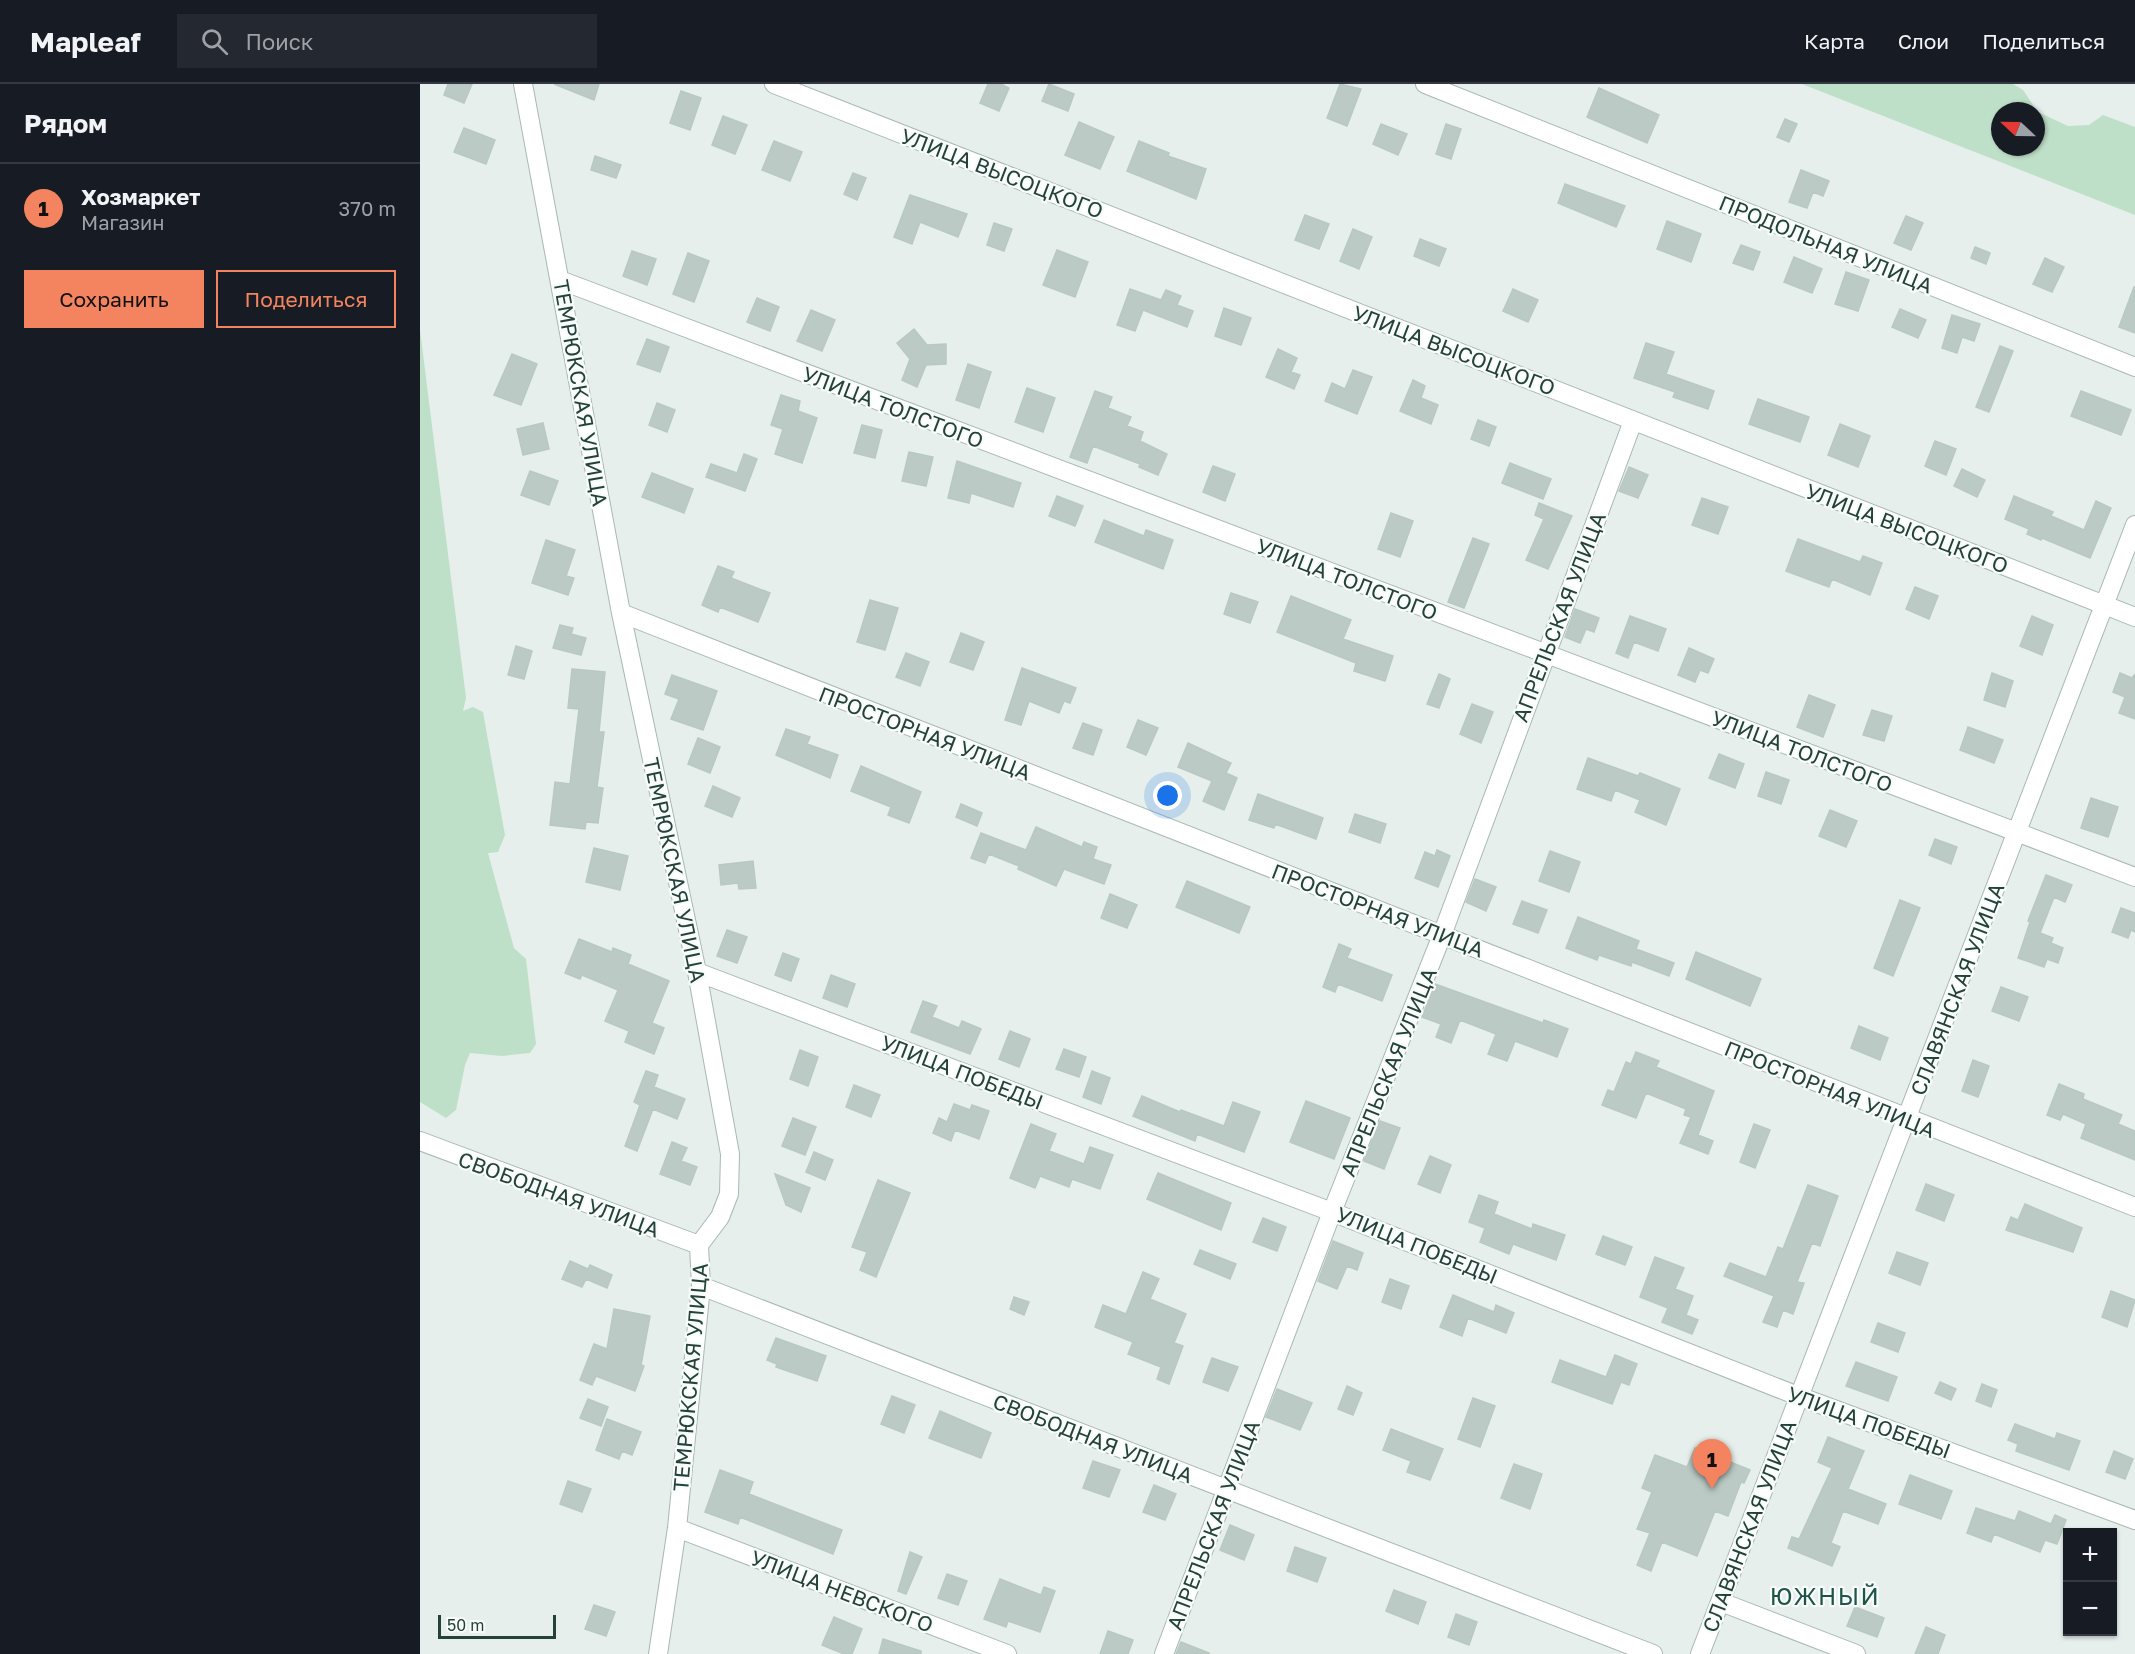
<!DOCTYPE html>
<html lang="ru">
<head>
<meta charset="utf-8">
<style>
	:root { --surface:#171b24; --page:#242831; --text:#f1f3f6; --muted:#9ea1a6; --line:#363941; --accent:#f4845f }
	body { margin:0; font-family:"Golos Text",sans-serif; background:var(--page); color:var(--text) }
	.controls { position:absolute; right:18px; bottom:18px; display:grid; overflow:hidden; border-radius:0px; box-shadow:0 2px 4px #0004 }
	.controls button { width:54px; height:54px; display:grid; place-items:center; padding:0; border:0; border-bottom:2px solid var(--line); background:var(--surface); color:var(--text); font:30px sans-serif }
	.compass { position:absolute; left:1571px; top:18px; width:54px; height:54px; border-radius:50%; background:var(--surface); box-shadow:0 2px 4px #0004; rotate:292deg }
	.scale { position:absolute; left:18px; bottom:15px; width:118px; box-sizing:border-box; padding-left:6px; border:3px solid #24423a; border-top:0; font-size:16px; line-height:21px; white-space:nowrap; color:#24423a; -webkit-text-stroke:4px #f7fbf9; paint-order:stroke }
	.you { position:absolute; left:748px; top:712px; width:21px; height:21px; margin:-15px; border:4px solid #fff; border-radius:50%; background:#1a73e8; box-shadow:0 0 0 9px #1a73e833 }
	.badge { display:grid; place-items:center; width:39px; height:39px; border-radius:50%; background:var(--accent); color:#111; font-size:20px; font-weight:700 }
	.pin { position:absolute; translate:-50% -50px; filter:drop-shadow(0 2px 3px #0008) }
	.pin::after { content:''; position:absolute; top:32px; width:21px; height:18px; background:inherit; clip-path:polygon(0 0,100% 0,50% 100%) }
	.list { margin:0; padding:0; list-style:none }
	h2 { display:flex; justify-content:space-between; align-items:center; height:78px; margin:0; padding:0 24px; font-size:26px }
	h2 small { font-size:20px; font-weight:400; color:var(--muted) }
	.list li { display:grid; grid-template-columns:39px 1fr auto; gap:18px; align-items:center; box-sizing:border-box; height:90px; padding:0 24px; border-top:2px solid var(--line) }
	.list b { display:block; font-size:22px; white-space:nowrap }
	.list p { margin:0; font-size:20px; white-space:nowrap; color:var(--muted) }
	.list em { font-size:20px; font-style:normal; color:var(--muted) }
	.actions { display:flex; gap:12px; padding:18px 24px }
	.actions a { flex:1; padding:14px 0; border:2px solid var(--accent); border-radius:0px; text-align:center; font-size:21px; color:var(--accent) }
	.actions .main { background:var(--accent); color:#111 }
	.icon { flex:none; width:33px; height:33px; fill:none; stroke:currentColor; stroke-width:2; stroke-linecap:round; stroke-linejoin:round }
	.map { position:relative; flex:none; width:1715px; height:1570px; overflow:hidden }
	header { display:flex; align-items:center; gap:36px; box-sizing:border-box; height:84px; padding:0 30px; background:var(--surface); border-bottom:2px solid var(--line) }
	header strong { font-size:28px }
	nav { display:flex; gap:33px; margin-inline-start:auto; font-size:21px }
	.search { width:420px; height:54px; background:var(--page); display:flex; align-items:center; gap:15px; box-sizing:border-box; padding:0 21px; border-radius:0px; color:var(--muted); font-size:22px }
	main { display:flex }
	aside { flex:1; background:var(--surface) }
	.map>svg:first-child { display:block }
</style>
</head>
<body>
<header>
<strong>Mapleaf</strong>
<div class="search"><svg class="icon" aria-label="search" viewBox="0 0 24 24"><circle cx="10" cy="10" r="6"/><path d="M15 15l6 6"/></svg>Поиск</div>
<nav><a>Карта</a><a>Слои</a><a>Поделиться</a></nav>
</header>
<main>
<aside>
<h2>Рядом<small></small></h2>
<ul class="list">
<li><span class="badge">1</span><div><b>Хозмаркет</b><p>Магазин</p></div><em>370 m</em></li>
</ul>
<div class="actions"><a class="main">Сохранить</a><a>Поделиться</a></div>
</aside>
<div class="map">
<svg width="1715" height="1570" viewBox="0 0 1715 1570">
	<rect width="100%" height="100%" fill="#e6efeb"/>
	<path fill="#bfe0c8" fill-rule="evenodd" d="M1382,0h211l10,6 15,22 30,14 21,-1 14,-10 32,12v88zM1580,27h36v36h-36z
		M0,246l46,368 -3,13 10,-4 10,5 22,123 -7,17 -10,1 26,95 12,11 10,85 -6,9 -28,3 -32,-3 -5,12 -9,45 -10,8 -26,-16z"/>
	<path fill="#bbcac4" stroke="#b8c9c2" stroke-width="1.5" d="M28,0h24l-8,19 -20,-8z
		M134,0h45l-5,16z
		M568,0h13l8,4 -10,23 -19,-8z
		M629,0l25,10 -6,17 -26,-10z
		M920,0l21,5 -14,37 -20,-8z
		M1179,4l60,27 -12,28 -60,-26z
		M261,7l20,7 -11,32 -20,-7z
		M303,32l24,9 -12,29 -23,-9z
		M1365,35l12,5 -8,18 -12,-5z
		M659,38l35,15 -14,32 -35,-14z
		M961,40l26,10 -9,21 -25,-11z
		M1026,40l15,5 -10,30 -15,-5z
		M44,44l31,12 -9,24 -32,-12z
		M354,57l28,11 -12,29 -28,-11z
		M719,57l30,12 -1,3 38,13 -10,30 -69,-28z
		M175,72l26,9 -5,13 -25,-8z
		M1381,86l28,11 -6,15 -10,-4 -6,16 -18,-6z
		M433,89l13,5 -9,22 -13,-6z
		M1145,100l60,22 -9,21 -58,-24z
		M490,111l57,19 -9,23 -38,-15 -8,22 -18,-7z
		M885,131l24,9 -10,25 -24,-9z
		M1486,132l17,7 -12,27 -17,-7z
		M1247,137l34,13 -10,28 -34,-13z
		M574,139l18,6 -8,22 -17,-6z
		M933,145l19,8 -13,32 -19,-8z
		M1000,155l26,10 -7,17 -25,-10z
		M1321,161l19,7 -7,18 -20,-7z
		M1555,163l15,6 -4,11 -15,-6z
		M637,166l31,12 -13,35 -32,-12z
		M212,167l24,8 -9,26 -24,-9z
		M268,169l21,8 -15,41 -21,-8z
		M1374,173l28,12 -10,24 -28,-11z
		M1625,174l19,9 -12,25 -19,-8z
		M1426,188l23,8 -11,31 -23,-7z
		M1714,203h1v46l-16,-6z
		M710,205l31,11 5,-10 15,6 -4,9 16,6 -6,16 -44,-17 -8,21 -18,-6z
		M1093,205l25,11 -10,22 -25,-11z
		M337,214l22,9 -9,24 -23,-9z
		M804,224l27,10 -10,27 -26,-9z
		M1480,225l26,11 -8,18 -26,-11z
		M391,226l24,10 -13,31 -25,-10z
		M1532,231l28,9 -6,17 -12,-4 -5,16 -15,-5z
		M494,245l13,16 19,-1v20l-20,1 -9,22 -15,-7 8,-21 -13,-16z
		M227,255l22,8 -9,25 -23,-8z
		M1226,259l28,9 -8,22 48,17 -6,18 -35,-12 2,-5 -41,-14z
		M1580,262l13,5 -24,61 -13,-5z
		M858,265l19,9 -6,14 9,3 -6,14 -28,-12z
		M92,270l25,10 -16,41 -27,-10z
		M548,280l23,8 -12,36 -23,-8z
		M933,286l19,7 -15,37 -32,-13 7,-18 13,6z
		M993,296l12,6 -4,12 17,7 -7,19 -31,-13z
		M607,304l28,10 -12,34 -28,-10z
		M675,307l17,6 -4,11 23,9 -4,9 16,6 -3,9 27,13 -9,21 -19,-8 1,-3 -47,-18 -6,17 -17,-6z
		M1661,307l50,19 -10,25 -50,-19z
		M361,311l19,6 -2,10 19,7 -15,45 -27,-9 8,-25 -12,-4z
		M1338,315l51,18 -9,25 -51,-18z
		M237,319l18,7 -8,22 -18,-7z
		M1058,336l18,7 -7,19 -18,-7z
		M123,339l6,26 -26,6 -6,-26z
		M1420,340l30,12 -12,31 -30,-12z
		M442,341l20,5 -7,28 -21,-5z
		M1515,357l21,8 -10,26 -21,-9z
		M489,368l24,5 -7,29 -24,-5z
		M324,370l13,5 -12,32 -39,-14 5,-13 26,9z
		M537,377l64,22 -8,24 -42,-14 -2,10 -21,-5z
		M1090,379l41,16 -8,20 -41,-16z
		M793,382l22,8 -10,27 -22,-9z
		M1209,383l19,8 -10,23 -19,-7z
		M1542,385l23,11 -8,17 -23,-11z
		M110,387l28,10 -9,24 -28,-10z
		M232,389l41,16 -9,24 -42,-16z
		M637,412l26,10 -8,20 -26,-10z
		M1594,412l39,16 -2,4 33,14 12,-29 15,7 -21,50 -48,-20 -1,2 -14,-6 2,-5 -24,-10z
		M1282,414l26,9 -10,27 -26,-9z
		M1119,419l33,13 -24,53 -22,-9 18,-41 -9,-4z
		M971,429l22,8 -13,36 -22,-8z
		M684,436l40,16 2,-6 27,10 -10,29 -68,-27z
		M1053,454l16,6 -25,64 -16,-6z
		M1378,455l62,23 3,-6 19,7 -12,32 -38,-16 -3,8 -43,-16z
		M126,456l29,10 -9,26 8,2 -6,17 -36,-12z
		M298,482l16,6 -3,6 39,15 -12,29 -38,-15 -2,5 -16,-7z
		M1495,503l23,9 -9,23 -23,-10z
		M811,509l27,9 -8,21 -26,-9z
		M871,512l60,24 -8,19 50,17 -8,25 -31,-10 2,-8 -79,-31z
		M450,516l28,8 -13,42 -28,-8z
		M1155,525l24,9 -5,14 -8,-3 -6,14 -15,-6z
		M1210,532l36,13 -8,22 -24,-9 -6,16 -12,-5z
		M1612,532l21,9 -11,30 -22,-9z
		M140,541l13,3 -2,6 15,4 -5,17 -28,-7z
		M541,549l23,9 -11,28 -23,-8z
		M96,562l16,5 -8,28 -16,-4z
		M1269,564l25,11 -6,14 -8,-3 -5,12 -17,-7z
		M486,569l23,9 -9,24 -24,-9z
		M602,584l54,20 -6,15 -6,-2 -5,12 -30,-12 -8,24 -16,-5z
		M152,585l33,3 -6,60h5l-7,55 6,1 -5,35 -12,-1 -1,7 -35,-4 5,-43 15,2 9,-75 -11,-1z
		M1572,589l21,8 -8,26 -21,-7z
		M1700,589l12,5 3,-4v45l-16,-6 6,-16 -12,-5z
		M1019,590l11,5 -11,29 -12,-4z
		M252,591l45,16 -14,39 -32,-11 8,-20 -14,-5z
		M1389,611l26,10 -12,32 -26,-10z
		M1052,620l21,8 -12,31 -21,-9z
		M1452,626l20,6 -8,25 -21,-6z
		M718,636l20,8 -12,27 -19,-8z
		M663,639l19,7 -9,25 -20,-7z
		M1548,643l35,13 -9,23 -34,-13z
		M366,645l24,8 -3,7 31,11 -8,23 -54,-23z
		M278,654l22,9 -10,26 -22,-9z
		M768,659l43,20 -5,10 11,5 -13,32 -21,-9 9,-20 -34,-14z
		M1299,670l25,10 -9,24 -26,-10z
		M1168,674l50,18 2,-3 40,16 -14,36 -31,-13 5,-12 -25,-10 -4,11 -34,-12z
		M441,682l60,26 -12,31 -21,-8 3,-8 -40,-16z
		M1346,688l23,8 -8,24 -23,-8z
		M293,702l27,12 -8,19 -27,-11z
		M838,710l65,24 -7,21 -41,-15 -1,4 -25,-8z
		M1671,714l27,9 -10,30 -27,-9z
		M541,720l21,9 -5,13 -21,-9z
		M1410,726l27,11 -11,26 -27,-11z
		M935,730l31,10 -6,19 -31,-11z
		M616,743l46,20 2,-5 13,5 -4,12 18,6 -7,19 -40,-15 -8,17 -38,-17 1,-3 -30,-12 -4,9 -14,-5 10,-25 45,17z
		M1515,755l22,8 -6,17 -22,-9z
		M174,764l34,8 -8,34 -34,-8z
		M1017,766l13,6 -12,31 -23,-9 10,-26 10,4z
		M1130,767l30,11 -11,30 -30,-11z
		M333,777l3,27 -17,1 -1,-6 -17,2 -2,-20z
		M1626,791l26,10 -7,17 -11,-5 -14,36 13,5 -2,5 12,5 -5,15 -11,-4 -3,8 -26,-9 12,-36 -2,-1z
		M1055,795l21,8 -10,24 -20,-9z
		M767,797l63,26 -11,26 -63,-26z
		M690,810l27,11 -10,23 -26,-10z
		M1480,816l20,8 -27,68 -19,-8z
		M1102,817l25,9 -9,23 -25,-9z
		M1701,824l14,5v19l-4,-2 -3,8 -16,-6z
		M1158,833l61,24 -3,8 38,14 -5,13 -37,-14 -1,4 -32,-11 -2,5 -31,-12z
		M307,846l20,7 -10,26 -20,-7z
		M159,855l33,13 1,-4 18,7 -3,9 41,17 -17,42 12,5 -10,26 -29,-12 4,-11 -24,-10 13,-31 -36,-15 -2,4 -15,-6z
		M919,860l12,5 -4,9 45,17 -10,26 -44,-17 -3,8 -12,-5z
		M1276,868l65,27 -11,27 -64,-27z
		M363,869l16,6 -8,22 -16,-6z
		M411,891l24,9 -8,23 -24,-9z
		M1015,900l108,39 1,-3 24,9 -11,28 -42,-16 -8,20 -19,-7 8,-20 -36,-14 -9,23 -15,-6 5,-13 -19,-7z
		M1581,903l27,10 -9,24 -27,-10z
		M503,917l14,5 -5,11 27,11 3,-7 19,8 -11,25 -59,-22z
		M1439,942l29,12 -8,22 -29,-12z
		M590,947l20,8 -11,28 -20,-8z
		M644,965l22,8 -7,20 -23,-8z
		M380,966l18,7 -10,29 -18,-7z
		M1216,968l23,9 -3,6 58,24 -16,44 15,6 -5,13 -28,-11 11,-26 -7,-2 2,-6 -40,-16 -10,25 -34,-13 6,-15 6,2 12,-30 5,2z
		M1553,976l16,6 -11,31 -16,-6z
		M226,987l12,4 -4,12 31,12 -8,20 -24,-10 -16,42 -12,-5 15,-41 -6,-3z
		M672,987l18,7 -9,26 -18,-7z
		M1639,1000l25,10 -1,5 39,16 -4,9 17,7v29l-54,-22 5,-14 -23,-10 -3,6 -13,-5z
		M434,1001l26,10 -9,22 -25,-10z
		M722,1012l38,16 1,-2 43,16 9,-24 27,10 -16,40 -47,-18 -2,7 -62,-25z
		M886,1017l44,17 -16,41 -44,-17z
		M534,1020l16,6 2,-5 17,6 -10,28 -24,-9 -4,11 -18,-8 6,-15 8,4z
		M373,1034l23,9 -11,28 -23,-9z
		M960,1037l20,7 -16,41 -20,-8z
		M611,1040l25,10 -7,17 35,13 6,-17 23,8 -13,34 -28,-10 -3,8 -29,-11 -5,12 -25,-10z
		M1334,1040l16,6 -15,38 -15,-6z
		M252,1058l15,6 -6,13 16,6 -7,18 -30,-11z
		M394,1068l19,8 -8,20 -19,-8z
		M1010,1072l21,9 -11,28 -22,-9z
		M738,1089l73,30 -10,27 -74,-31z
		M355,1090l35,14 -9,24 -15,-7z
		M458,1096l32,13 -34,84 -16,-7 7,-18 -15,-5z
		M1506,1100l28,11 -10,26 -28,-11z
		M1388,1101l30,11 -18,50 -8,-3 -15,39 7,1 -11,31 -10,-4 -6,17 -14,-5 11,-26 -50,-20 6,-13 36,14 12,-30 5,2z
		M1059,1111l19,7 -4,12 38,15 1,-5 32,11 -9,25 -43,-16 -4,10 -29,-12 5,-14 -16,-6z
		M1605,1120l57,24 -9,24 -67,-22 5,-13 7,3z
		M843,1134l23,9 -9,24 -24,-9z
		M1183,1152l29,11 -7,18 -29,-11z
		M913,1157l30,12 -6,17 -10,-4 -10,23 -19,-8z
		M780,1166l36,14 -6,15 -36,-15z
		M1477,1168l31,11 -8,22 -31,-12z
		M1235,1173l29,11 -9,21 18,7 -7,19 12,5 -6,14 -30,-12 6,-14 -28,-11z
		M150,1177l18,8 2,-4 22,10 -5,13 -21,-9 -4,8 -20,-8z
		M723,1188l16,7 -9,20 36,15 -12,29 9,3 -14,38 -12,-5 4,-12 -33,-13 5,-12 -38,-15 8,-22 23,9z
		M970,1195l19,7 -8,23 -19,-7z
		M1691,1207l24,9 -8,27 -25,-10z
		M1033,1211l41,17 2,-7 18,8 -8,20 -38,-15 -6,18 -22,-9z
		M594,1213l15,5 -5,13 -14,-6z
		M194,1225l36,7 -9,49 3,1 -9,25 -39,-15 -4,9 -12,-5 14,-36 13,5z
		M1458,1239l27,10 -7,19 -27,-10z
		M356,1254l50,18 -9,25 -41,-14 1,-3 -10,-4z
		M1195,1271l22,9 -8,21 -8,-3 -9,22 -60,-22 8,-22 46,17z
		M792,1274l26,9 -10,24 -25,-9z
		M1436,1278l41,15 -9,24 -42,-15z
		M1520,1298l16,7 -5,11 -16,-7z
		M1562,1300l15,6 -6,17 -15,-6z
		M927,1302l15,7 -9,22 -15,-6z
		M857,1305l35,14 -12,27 -34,-13z
		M472,1312l23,9 -11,28 -23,-9z
		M1053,1314l22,8 -15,41 -22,-8z
		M168,1315l20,8 -7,19 -21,-8z
		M520,1327l51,22 -10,25 -52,-20z
		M187,1335l34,13 -9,23 -10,-4 -3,8 -23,-9z
		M1595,1340l40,15 2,-6 23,8 -11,29 -53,-19 2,-7 -10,-4z
		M971,1345l52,20 -13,31 -23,-8 4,-11 -28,-11z
		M1408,1353l36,14 -16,38 38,15 -8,20 -35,-13 -12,32 9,4 -8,19 -44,-18 4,-11 7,2 33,-71 -14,-6z
		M1275,1364l55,22 -6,13 -3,-1 -13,34 -13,-5 -18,45 -35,-14 -11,29 -14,-6 13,-32 -13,-4 15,-37 -10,-4 13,-33 32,12z
		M1694,1367l19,8 -8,20 -19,-7z
		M673,1377l27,9 -11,27 -26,-9z
		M1094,1380l28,10 -12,35 -29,-11z
		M300,1386l33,12 -4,12 93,36 -9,24 -93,-37 -2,7 -33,-12z
		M1490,1391l42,16 -11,28 -42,-15z
		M148,1397l23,8 -9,23 -22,-8z
		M734,1401l22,9 -11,26 -22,-8z
		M1556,1424l39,13 4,-10 32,13 4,-9 11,5 -9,24 -12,-4 -5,12 -46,-18 -3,8 -24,-9z
		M810,1441l24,10 -10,25 -24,-10z
		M875,1463l31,11 -9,24 -30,-11z
		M490,1468l12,5 -16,37 -8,-3z
		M527,1490l20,7 -9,24 -20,-7z
		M580,1495l41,16 3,-8 11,4 -15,41 -32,-11 -2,6 -22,-8z
		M974,1506l32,12 -8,22 -32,-13z
		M174,1521l21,7 -9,24 -21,-7z
		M1435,1523l29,11 -7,19 -30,-11z
		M1036,1530l21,8 -8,23 -21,-8z
		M414,1533l28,12 -10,25h-8l-22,-9z
		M1506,1543l19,8 -7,19h-23z
		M688,1547l25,9 -5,14h-28z
		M463,1555l38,12v3h-42z
		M761,1558l28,11v1h-33z"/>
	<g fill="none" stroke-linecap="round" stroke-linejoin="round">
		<defs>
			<path id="minor" d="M103,0l98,529 76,359 33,182 -1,40 -9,23 -21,28 2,41 -24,242 -19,126
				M354,0l1361,533
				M1005,0l710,283
				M140,196l1575,597
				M201,529l1514,594
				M277,888l635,240 466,184 337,124
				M0,1057l279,104
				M281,1202l952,368
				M257,1444l330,126
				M1301,1518l135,52
				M744,1570l168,-442 110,-277 191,-514
				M1280,1570l435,-1129"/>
		</defs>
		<use href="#minor" stroke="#a8b8b2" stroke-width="20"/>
		<use href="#minor" stroke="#fff" stroke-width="18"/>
	</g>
	<g text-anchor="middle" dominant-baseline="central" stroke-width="4.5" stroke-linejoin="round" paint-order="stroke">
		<g font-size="21" fill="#24423a" stroke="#f7fbf9">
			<text transform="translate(582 89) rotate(21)">УЛИЦА ВЫСОЦКОГО</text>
			<text transform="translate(1406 160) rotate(22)">ПРОДОЛЬНАЯ УЛИЦА</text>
			<text transform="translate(1034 266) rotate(21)">УЛИЦА ВЫСОЦКОГО</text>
			<text transform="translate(161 309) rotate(80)">ТЕМРЮКСКАЯ УЛИЦА</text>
			<text transform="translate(473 323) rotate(21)">УЛИЦА ТОЛСТОГО</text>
			<text transform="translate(1487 444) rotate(21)">УЛИЦА ВЫСОЦКОГО</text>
			<text transform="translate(927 495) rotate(21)">УЛИЦА ТОЛСТОГО</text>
			<text transform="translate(1139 533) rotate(-69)">АПРЕЛЬСКАЯ УЛИЦА</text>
			<text transform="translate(505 649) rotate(21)">ПРОСТОРНАЯ УЛИЦА</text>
			<text transform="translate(1382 667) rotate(21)">УЛИЦА ТОЛСТОГО</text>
			<text transform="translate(255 786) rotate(78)">ТЕМРЮКСКАЯ УЛИЦА</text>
			<text transform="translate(958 826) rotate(21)">ПРОСТОРНАЯ УЛИЦА</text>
			<text transform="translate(1537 905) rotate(-69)">СЛАВЯНСКАЯ УЛИЦА</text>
			<text transform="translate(542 988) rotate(21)">УЛИЦА ПОБЕДЫ</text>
			<text transform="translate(968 988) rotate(-68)">АПРЕЛЬСКАЯ УЛИЦА</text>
			<text transform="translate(1410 1005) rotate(22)">ПРОСТОРНАЯ УЛИЦА</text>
			<text transform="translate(139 1110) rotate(20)">СВОБОДНАЯ УЛИЦА</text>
			<text transform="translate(997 1161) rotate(22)">УЛИЦА ПОБЕДЫ</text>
			<text transform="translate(270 1293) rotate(-85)">ТЕМРЮКСКАЯ УЛИЦА</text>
			<text transform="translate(1449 1338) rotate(20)">УЛИЦА ПОБЕДЫ</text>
			<text transform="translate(673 1354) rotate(21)">СВОБОДНАЯ УЛИЦА</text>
			<text transform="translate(793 1441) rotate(-69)">АПРЕЛЬСКАЯ УЛИЦА</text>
			<text transform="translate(1329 1442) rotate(-69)">СЛАВЯНСКАЯ УЛИЦА</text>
			<text transform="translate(422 1507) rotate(21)">УЛИЦА НЕВСКОГО</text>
		</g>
		<g font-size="24" letter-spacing="1.5" fill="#1f5548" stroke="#f7fbf9">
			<text x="1405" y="1511">ЮЖНЫЙ</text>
		</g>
	</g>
</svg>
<div class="controls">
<button>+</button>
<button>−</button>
</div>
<svg class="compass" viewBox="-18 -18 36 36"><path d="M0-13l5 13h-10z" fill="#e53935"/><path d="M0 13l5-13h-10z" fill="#9ea1a6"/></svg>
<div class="scale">50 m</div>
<div class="you"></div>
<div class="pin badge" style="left:1292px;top:1405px">1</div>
</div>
</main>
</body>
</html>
